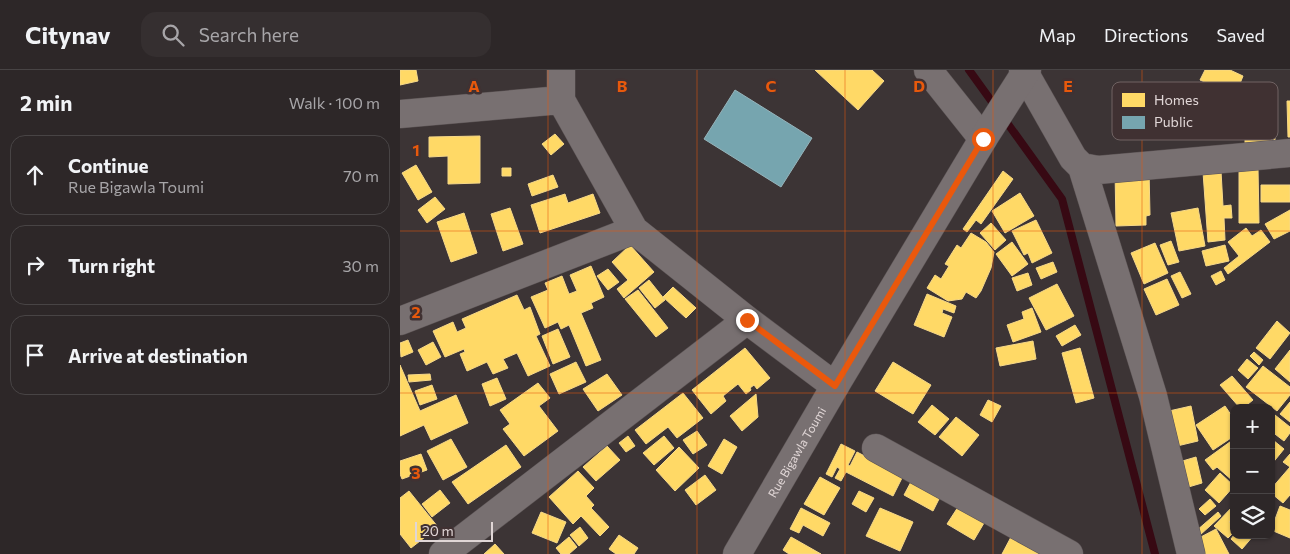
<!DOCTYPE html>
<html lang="en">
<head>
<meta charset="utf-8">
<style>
	:root { --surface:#2d2728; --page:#352f30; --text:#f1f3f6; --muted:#a7a5a8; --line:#484445 }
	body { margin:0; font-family:Commissioner,sans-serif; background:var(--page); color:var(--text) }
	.controls { position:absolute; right:15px; bottom:15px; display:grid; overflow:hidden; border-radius:10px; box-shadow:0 1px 4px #0004 }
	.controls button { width:45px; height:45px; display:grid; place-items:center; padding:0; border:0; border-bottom:1px solid var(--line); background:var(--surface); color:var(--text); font:25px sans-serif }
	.scale { position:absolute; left:15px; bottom:12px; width:78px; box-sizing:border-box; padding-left:5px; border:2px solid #e0d6d6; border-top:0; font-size:14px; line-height:18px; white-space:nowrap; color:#e0d6d6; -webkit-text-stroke:4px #403132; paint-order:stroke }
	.stop { position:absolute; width:15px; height:15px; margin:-11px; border:4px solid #ea580c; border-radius:50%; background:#fff }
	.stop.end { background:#ea580c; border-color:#fff; box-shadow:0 1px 5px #0008 }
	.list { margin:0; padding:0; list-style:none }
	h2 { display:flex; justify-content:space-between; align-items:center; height:65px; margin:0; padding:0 20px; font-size:21px }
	h2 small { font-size:16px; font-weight:400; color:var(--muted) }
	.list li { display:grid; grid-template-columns:32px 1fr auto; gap:15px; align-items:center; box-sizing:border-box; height:80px; margin:0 10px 10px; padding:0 10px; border:1px solid var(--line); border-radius:15px }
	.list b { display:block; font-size:19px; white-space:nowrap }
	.list p { margin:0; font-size:16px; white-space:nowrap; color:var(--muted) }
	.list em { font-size:16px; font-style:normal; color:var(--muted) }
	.icon { flex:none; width:28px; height:28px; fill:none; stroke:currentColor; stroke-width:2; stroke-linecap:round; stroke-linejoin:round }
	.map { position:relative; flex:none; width:890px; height:484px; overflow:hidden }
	header { display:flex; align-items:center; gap:30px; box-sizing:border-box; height:70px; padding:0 25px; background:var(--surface); border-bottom:1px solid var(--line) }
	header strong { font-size:24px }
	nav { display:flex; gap:28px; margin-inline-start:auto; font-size:18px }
	.search { width:350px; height:45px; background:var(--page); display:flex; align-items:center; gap:12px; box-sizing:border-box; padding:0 18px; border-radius:15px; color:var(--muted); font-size:19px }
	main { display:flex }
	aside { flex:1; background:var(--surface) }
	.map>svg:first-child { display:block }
</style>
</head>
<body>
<header>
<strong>Citynav</strong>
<div class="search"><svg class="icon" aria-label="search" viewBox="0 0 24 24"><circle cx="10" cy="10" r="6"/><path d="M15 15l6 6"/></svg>Search here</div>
<nav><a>Map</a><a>Directions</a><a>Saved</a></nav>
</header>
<main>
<aside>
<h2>2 min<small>Walk · 100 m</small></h2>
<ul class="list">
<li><svg class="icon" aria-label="ahead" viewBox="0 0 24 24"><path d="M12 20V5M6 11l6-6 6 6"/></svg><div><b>Continue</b><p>Rue Bigawla Toumi</p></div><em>70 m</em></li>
<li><svg class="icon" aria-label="right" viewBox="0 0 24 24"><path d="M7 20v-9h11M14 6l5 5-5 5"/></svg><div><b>Turn right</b></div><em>30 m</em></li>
<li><svg class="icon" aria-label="arrive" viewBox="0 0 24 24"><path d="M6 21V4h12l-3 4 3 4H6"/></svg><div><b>Arrive at destination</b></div></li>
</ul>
</aside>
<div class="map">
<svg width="890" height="484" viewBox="0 0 890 484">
	<rect width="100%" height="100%" fill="#3c3435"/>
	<path fill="#ffd966" stroke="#f6d888" d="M0,0h16l2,11 -18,4z
		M415,0h57l12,11 -26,29z
		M805,0h25l13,6 -8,20 -35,-16z
		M887,31h3v36h-2z
		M845,42h30v37h-30z
		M155,64l9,10 -13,11 -9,-11z
		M80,66v47l-32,1v-28l-19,1v-20z
		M16,95l16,27 -14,8 -16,-27z
		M102,98h9v8h-9z
		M858,98l1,55h-20v-54z
		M749,100l1,45 -4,1v9l-30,1 -1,-55z
		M603,101l10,8 -32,45 -5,-4 -9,12 -4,-3z
		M821,101l2,35 8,-1 1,13h-8l1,22 -17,2 -5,-70z
		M153,105l5,12 -26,9 -4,-12z
		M861,115h29v17h-29z
		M620,123l14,23 -29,17 -13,-22z
		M165,124l3,9 25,-9 7,19 -60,20 -9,-28z
		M35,127l10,12 -18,14 -9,-13z
		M110,138l13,36 -20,7 -12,-37z
		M798,138l7,38 -26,5 -8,-38z
		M890,140v21l-16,8 -9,-15z
		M64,143l13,40 -26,9 -14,-40z
		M636,150l16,33 -20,10 -4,-10 -4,2 -12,-24z
		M591,153l15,17 -11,10 -15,-17z
		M846,158l6,8 9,-6 9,12 -42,32 -4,-6 15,-12 -11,-14z
		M571,163l15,9 8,10 -3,16 -10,23 -5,7 -10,-6 -4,7 -14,2 -21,-13 8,-13 6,4 8,-13 -4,-2 12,-19 4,3z
		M771,171l8,21 -11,3 -8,-20z
		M612,172l16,22 -16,12 -16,-22z
		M755,173l13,30 -24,11 -13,-31z
		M230,175l24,27 -30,26 -7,-9 11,-9 -16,-18z
		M825,175l4,16 -23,5 -4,-15z
		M653,192l4,10 -16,7 -5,-11z
		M191,196l13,31 -13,6 2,5 -12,5 20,47 -15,6 -17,-41 -8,4 -3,-7 -13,6 -14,-31 17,-7 -3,-7 17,-7 7,18 8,-3 -7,-16z
		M208,199l11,13 -11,8 -11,-14z
		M821,201l4,9 -9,5 -5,-9z
		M780,202l11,22 -9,4 -11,-22z
		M628,203l4,12 -15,6 -5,-13z
		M767,209l12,26 -23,10 -12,-26z
		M249,210l16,20 -10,8 -16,-20z
		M657,214l17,32 -28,14 -17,-32z
		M273,217l23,21 -10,10 -23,-21z
		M238,220l30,38 -12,9 -31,-38z
		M527,224l29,12 -2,7 -11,-4 -1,4 10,4 -8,20 -30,-12z
		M117,225l7,15 6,-3 10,27 -4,2 14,30 -22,10 -11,-23 -14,6 5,9 -15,6 -6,-12 -20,9 -7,-17 5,-2 -1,-3 -19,8 -12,-26 20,-9 4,10 9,-4 -4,-9z
		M632,238l9,24 -28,10 -6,-17 17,-6 -2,-7z
		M877,251l13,12 -20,26 -14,-11z
		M675,255l6,10 -19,11 -6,-10z
		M158,259l12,28 -17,7 -11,-28z
		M8,270l5,12 -12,5 -1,-14z
		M633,271l3,18 -36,7 -4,-18z
		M33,272l8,15 -15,8 -8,-15z
		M345,278l25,30 -13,11 -3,-4 -4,3 1,2 -5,4 -8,-10 -15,12 3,5 -15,13 -19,-24z
		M680,278l14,50 -18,5 -14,-50z
		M890,280v32l-15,-13z
		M854,282l9,8 -4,5 -9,-9z
		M847,289l11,9 -10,11 -10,-9z
		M176,292l10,20 -27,12 -9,-20z
		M493,292l38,23 -18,29 -38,-23z
		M0,295l20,46 36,-16 12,28 -37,17 -7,-15 -24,11z
		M863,296l27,21v8l-13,16 -31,-24z
		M30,304l1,6 -22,2 -1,-7z
		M207,304l15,21 -24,16 -15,-22z
		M832,306l21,24 -10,8h-3l-20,-23z
		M97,308l9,21 -16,7 -8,-22z
		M138,313l12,15 -11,8 19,25 -34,25 -21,-27 7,-5 -10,-14z
		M32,315l5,14 -17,6 -5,-14z
		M283,323l20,25 -26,20 -9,-11 -22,17 -11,-14z
		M356,324l2,23 -16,14 -12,-15z
		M588,330l13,6 -9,16 -12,-7z
		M890,332v20l-10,-8z
		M532,335l17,14 -14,16 -17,-13z
		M791,336l7,35 -21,5 -8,-35z
		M825,336l9,13v17l-21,14 -17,-25z
		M875,345l15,12v6l-6,8 -13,-10v-11z
		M556,347l23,18 -17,21 -23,-19z
		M297,361l10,14 -14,9 -10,-14z
		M228,366l7,10 -9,6 -7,-9z
		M264,366l10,12 -20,17 -11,-12z
		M51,369l16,28 -24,13 -16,-29z
		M324,369l13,8 -15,27 -14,-8z
		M834,369v41l-1,1 -16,-14 -4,3 -8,-10z
		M873,370l11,9 -13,16v-22z
		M441,374l14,7 -7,14 2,1 7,-14 46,24 -10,20 -47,-24 -5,9 -6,-3 5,-9 -3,-2 -5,10 -6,-3z
		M106,375l15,22 -53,37 -16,-22z
		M207,376l13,14 -24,21 -13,-14z
		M279,377l20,21 -24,23 -19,-21z
		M21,384l6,16 -25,9 -2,-5v-13z
		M890,384v41l-7,8 -12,-10v-4l19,-22 -7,-5z
		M796,387l6,26 -17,5 -6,-26z
		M178,401l16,17 -8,8 8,9 -3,3 18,19 -9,9 -19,-20 -8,8 -24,-27z
		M820,403l14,13 -15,17 -14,-13z
		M305,405l11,15 -20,15 -11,-15z
		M420,407l20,11 -16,27 -20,-11z
		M512,410l29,15 -8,16 -29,-16z
		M40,420l10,13 -18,14 -10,-13z
		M9,421l29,36 -27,21 -11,-14v-36z
		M459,421l15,7 -8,14 -14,-8z
		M810,429l6,7 -11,9 -6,-6z
		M834,435v12l-5,5 5,4v6l-6,6 -14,-12z
		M880,436l10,4v28l-19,-8z
		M558,437l26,16 -10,17 -27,-16z
		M401,438l29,15 -7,13 -20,-11 -4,8 -9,-4z
		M480,438l33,14 -13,29 -34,-15z
		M141,442l25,10 -9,21 -25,-10z
		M818,442l3,4 -21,19 -4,-4z
		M180,457l8,11 -9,8 -9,-11z
		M816,459l13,25h-25l-7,-15z
		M219,465l19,13 -4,6h-18l-7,-5z
		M834,465h20l-12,14 -11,-10z
		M169,467l8,10 -8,7h-8l-5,-6z
		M391,467l30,17h-32l-6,-4z
		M611,467l31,17h-40z
		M95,474l9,10h-20z"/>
	<path fill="#76a5af" stroke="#96b4bb" d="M335,20l77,48 -31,49 -77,-48z"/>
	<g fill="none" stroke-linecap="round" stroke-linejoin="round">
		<path stroke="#370913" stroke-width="8" d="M569,0l93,129 93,355"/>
		<defs>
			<path id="minor" d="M161,0v30l73,130 113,90 88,66
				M528,0l55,69
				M623,0l50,88 9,9 16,3 192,-17
				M0,44l161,-14
				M682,97l71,229 38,158
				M0,251l234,-91
				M476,378l193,106
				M43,484l304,-234"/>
			<g id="tertiary">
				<path id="s1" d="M337,484l98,-168 148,-247 44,-69"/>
			</g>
		</defs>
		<use href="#minor" stroke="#595152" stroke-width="29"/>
		<use href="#tertiary" stroke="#595152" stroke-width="29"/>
		<use href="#minor" stroke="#787071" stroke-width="28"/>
		<use href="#tertiary" stroke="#787071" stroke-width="28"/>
	</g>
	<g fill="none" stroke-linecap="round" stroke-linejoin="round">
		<path stroke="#ea580c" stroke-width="6" d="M347,250l88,66 148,-247"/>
	</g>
	<path fill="none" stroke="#e8590c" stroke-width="1" stroke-opacity="0.55" d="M148,0v484M297,0v484M445,0v484M593,0v484M742,0v484M0,161h890M0,323h890"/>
	<g text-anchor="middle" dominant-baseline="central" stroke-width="5" stroke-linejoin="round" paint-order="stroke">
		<g font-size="12" fill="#e0d6d6" stroke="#403132">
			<text stroke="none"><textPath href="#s1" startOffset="118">Rue Bigawla Toumi</textPath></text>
		</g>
	</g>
	<rect x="712" y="12" width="166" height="58" rx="8" fill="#403132" stroke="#706363" stroke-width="1"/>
	<rect x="722" y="23" width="23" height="14" fill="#ffd966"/>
	<rect x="722" y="46" width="23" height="13" fill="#76a5af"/>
	<g font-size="14" fill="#e0d6d6">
		<text x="754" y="35">Homes</text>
		<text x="754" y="57">Public</text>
	</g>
	<g font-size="16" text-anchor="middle" font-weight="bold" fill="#e8590c" stroke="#403132" stroke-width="5" stroke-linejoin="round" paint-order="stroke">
		<text x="74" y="22">A</text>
		<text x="222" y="22">B</text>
		<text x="371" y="22">C</text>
		<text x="519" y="22">D</text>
		<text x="668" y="22">E</text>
		<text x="16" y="86">1</text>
		<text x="16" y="248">2</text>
		<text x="16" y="409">3</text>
	</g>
</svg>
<div class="controls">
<button>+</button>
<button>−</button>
<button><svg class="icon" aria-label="layers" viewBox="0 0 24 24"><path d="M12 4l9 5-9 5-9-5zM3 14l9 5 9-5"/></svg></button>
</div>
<div class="scale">20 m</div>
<div class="stop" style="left:583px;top:69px"></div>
<div class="stop end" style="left:347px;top:250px"></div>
</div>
</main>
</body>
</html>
